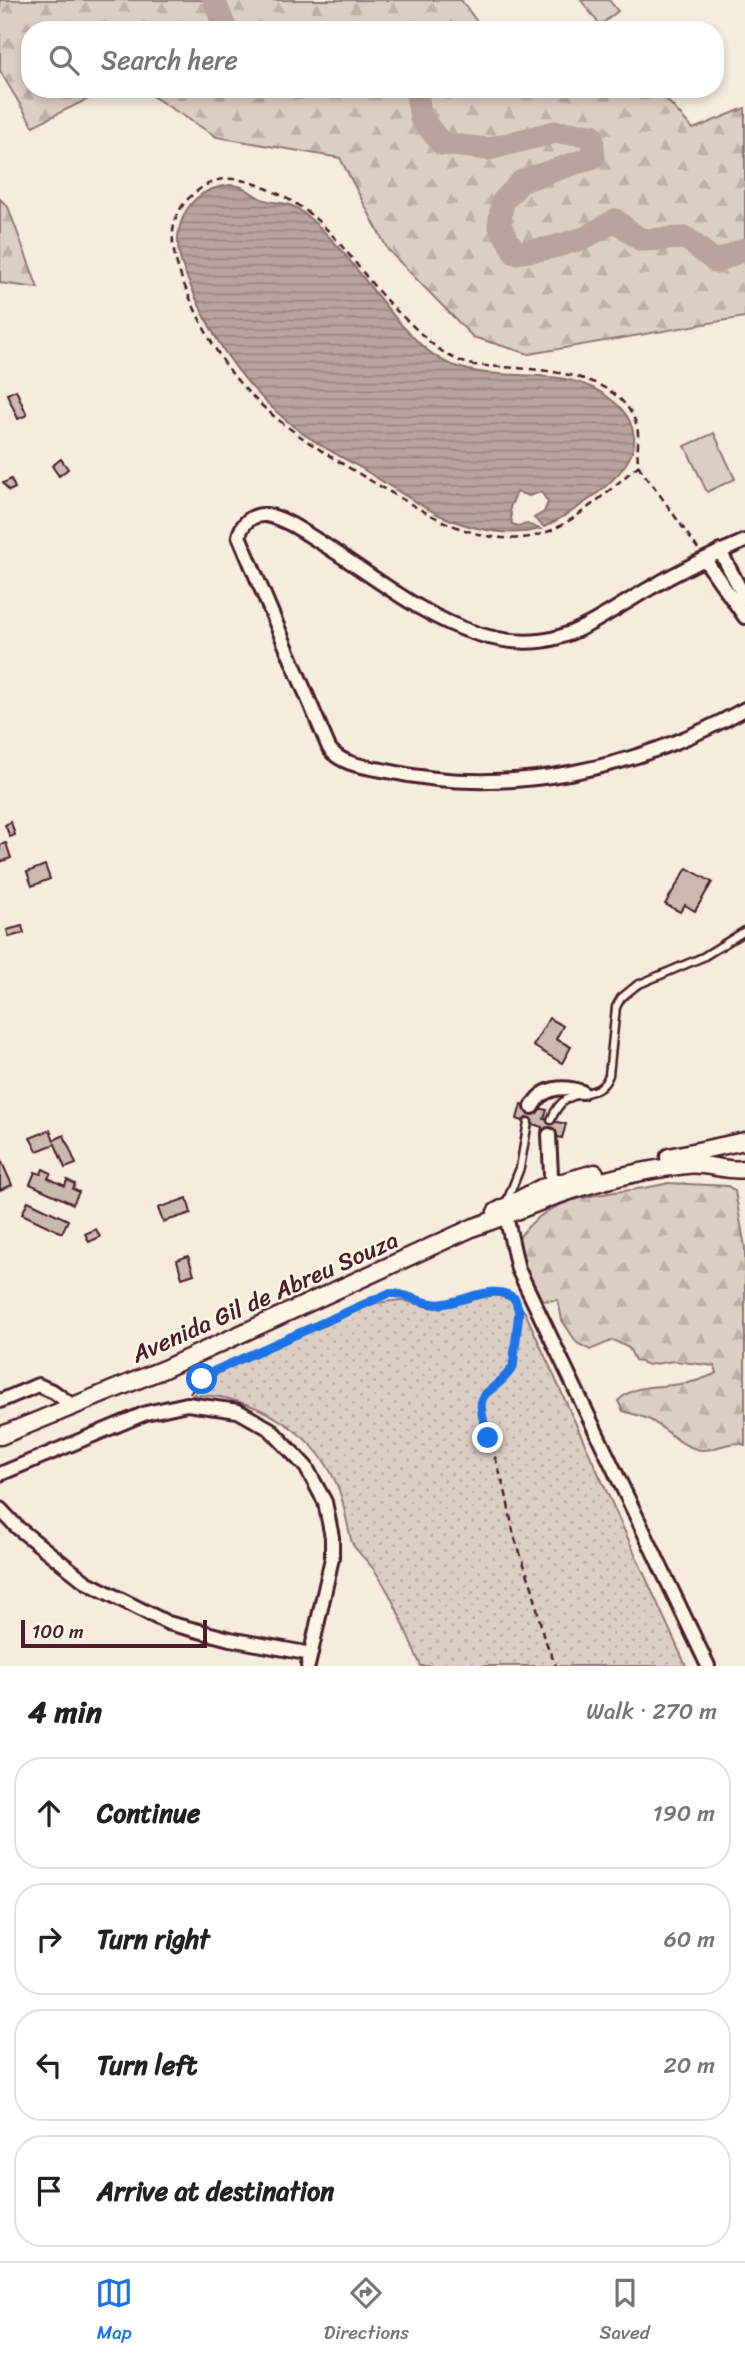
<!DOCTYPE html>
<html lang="en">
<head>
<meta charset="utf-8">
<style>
	:root { --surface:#fff; --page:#f2f2f2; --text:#222; --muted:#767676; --line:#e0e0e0; --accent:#1a73e8 }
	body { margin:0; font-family:Sriracha,sans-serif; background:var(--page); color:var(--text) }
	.scale { position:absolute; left:21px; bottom:18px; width:186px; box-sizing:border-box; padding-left:7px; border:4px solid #4a1f2b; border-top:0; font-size:19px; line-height:24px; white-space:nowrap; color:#4a1f2b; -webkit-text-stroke:5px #fcf5e5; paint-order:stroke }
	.stop { position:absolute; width:21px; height:21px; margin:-16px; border:5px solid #1a73e8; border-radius:50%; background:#fff }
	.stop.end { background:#1a73e8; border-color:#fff; box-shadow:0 2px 7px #0008 }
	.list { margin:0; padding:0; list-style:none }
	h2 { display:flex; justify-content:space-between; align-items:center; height:91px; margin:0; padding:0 28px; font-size:30px }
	h2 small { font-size:23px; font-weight:400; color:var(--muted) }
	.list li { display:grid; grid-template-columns:46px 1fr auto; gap:21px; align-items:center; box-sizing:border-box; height:112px; margin:0 14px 14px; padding:0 14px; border:2px solid var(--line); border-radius:28px }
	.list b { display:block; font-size:26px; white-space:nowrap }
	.list em { font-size:23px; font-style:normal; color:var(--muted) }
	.icon { flex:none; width:38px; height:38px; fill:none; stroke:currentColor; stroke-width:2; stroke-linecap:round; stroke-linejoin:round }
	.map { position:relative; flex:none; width:745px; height:1666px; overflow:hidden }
	.search { position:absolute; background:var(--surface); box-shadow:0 4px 10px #0003; left:21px; right:21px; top:21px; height:77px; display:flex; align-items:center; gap:18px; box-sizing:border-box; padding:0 24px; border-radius:28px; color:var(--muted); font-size:26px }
	.sheet { height:595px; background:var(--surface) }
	nav { display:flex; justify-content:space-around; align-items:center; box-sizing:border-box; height:98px; border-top:2px solid var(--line); background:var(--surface); font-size:19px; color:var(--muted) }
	nav a { display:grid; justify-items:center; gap:4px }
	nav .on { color:var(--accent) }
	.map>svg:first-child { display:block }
</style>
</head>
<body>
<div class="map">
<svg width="745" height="1666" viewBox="0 0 745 1666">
	<defs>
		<pattern id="grass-dots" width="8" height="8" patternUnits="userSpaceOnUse" patternTransform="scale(1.75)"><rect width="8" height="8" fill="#dbcec4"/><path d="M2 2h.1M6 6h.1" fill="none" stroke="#bdb0a9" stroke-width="1.8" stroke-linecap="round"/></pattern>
		<pattern id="forest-firs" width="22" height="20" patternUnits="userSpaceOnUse" patternTransform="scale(1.75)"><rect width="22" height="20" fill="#dbcec4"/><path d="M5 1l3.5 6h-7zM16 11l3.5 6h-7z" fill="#bdb0a9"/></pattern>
		<pattern id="water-rules" width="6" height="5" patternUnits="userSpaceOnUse" patternTransform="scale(1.75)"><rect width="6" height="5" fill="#b8a39e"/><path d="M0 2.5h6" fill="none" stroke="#988481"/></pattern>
	</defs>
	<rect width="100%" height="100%" fill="#f5ecde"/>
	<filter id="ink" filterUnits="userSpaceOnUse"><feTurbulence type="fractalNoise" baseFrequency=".0143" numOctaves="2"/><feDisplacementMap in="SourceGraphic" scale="14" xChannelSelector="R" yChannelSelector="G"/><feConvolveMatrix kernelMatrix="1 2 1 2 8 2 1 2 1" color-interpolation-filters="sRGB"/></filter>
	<g filter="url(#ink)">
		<path fill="url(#grass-dots)" stroke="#927678" stroke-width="2" d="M496,1294l18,7 11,11 161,354h-265c-14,-30 -25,-65 -44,-92 -7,-11 -17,-19 -24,-29 -3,-4 -9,-42 -13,-52 -20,-60 -86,-98 -147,-98l14,-15 30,-17 138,-60 26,-3 35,8z"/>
		<path fill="url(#forest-firs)" stroke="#927678" stroke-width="2" d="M0,0h461l22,30h-453v59h78l-75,37 -33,-55z
			M141,89h516l36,40 52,-21v209l-216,37 -56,-17 -85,-87 -48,-92 -123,-21z
			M0,199l8,8 30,81 -38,-5z
			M668,1183l60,3 7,5 10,56v198c-16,-7 -32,9 -49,4 -18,-5 -29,-20 -46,-29 -8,-4 -18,-6 -27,-9l-5,-10c17,-18 39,-13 62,-17 12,-1 26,-6 37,-11l-2,-7 -41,-5 -26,4 -13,-5 -6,-12 -16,-8 -23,10 -13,-7 -15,-23 -4,-20 -18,1 -16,-27 -5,-36c35,-51 99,-41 149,-55z"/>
		<path fill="#dbcec4" stroke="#927678" stroke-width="2" d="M581,0h28l9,11 -18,14z
			M714,433l21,46 -28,13 -22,-46z"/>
		<path fill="url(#water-rules)" stroke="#8c6e70" stroke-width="2" d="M230,185c14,0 17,6 28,12 13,8 28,3 40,12 50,36 81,100 129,141 53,45 134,5 186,51 12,10 19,20 21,36 4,36 -62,76 -90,90l-10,-9 10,-6 4,-10 -7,-10 -12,4 -12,-4 -7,15 2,17 7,2 8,-2 13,5c-34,9 -71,-1 -101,-14 -27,-14 -52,-31 -78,-47 -23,-13 -47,-25 -68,-42 -45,-36 -75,-77 -98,-130 -9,-21 -21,-43 -16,-66 6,-27 23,-42 51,-45z"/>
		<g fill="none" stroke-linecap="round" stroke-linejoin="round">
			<path stroke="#b8a39e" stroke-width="23" d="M214,0l12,30
				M416,89l5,29 21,26 46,5 67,-17 37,3 2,22 -72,24 -19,20 -4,23 16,29 35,-5 35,-10 30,-18 26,20 45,-2 30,24 29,-13"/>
		</g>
		<path fill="#cab9b1" stroke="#4a1f2b" stroke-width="2" d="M16,390l11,25 -9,4 -11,-25z
			M61,459l7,10 -9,7 -7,-10z
			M11,479l4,9 -6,3 -6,-8z
			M11,822l4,13 -5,2 -5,-12z
			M6,843l5,15 -11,4v-17z
			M45,865l5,14 -18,7 -5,-14z
			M687,868l25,14 -17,29 -10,-6 -5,7 -15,-8z
			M22,926l2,7 -15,4 -2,-7z
			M549,1018l14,8 -7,13 15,8 -9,16 -29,-17z
			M521,1104l26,6 -3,9 22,5 -4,14 -21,-5 1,-6 -25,-8z
			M50,1130l4,10 10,-5 12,29 -11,4 -10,-24 -18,7 -7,-13z
			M0,1158l12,27 -12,5z
			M43,1169l8,4 -3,5 17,8 2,-6 8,4 -2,5 6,3 -6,12 -43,-20 5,-12 6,2z
			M187,1198l4,15 -28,9 -5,-14z
			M28,1201l40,19 -6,13 -40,-19z
			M96,1229l4,8 -11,5 -4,-8z
			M188,1256l6,18 -12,4 -5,-18z"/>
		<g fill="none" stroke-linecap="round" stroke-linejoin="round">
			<defs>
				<path id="service" d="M551,1120c16,-41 46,-14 58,-45l7,-68 5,-9 16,-13 66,-28 42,-26
					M507,1201l13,-33 8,-46"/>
				<path id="minor" d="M745,541c-34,14 -68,31 -100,50 -60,35 -92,66 -167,43 -56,-17 -106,-59 -155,-90 -16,-10 -38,-26 -57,-29 -14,-1 -24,8 -27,21l90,212c11,17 39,19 58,23 122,27 250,-2 358,-62
					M720,551l25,47
					M705,560l40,57
					M532,1107c10,-20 31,-22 50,-15
					M549,1135l3,59
					M504,1207l14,62 190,397
					M0,1401l38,-16 16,7 19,14
					M0,1474l146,-61 41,-9 51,7 32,18 36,38 19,35 7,35v21l-24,108
					M0,1509l18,19 68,54 82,41 62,16 81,15"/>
				<path id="tertiary" d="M669,1157l76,-16
					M496,1212l45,-24 54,-15
					M0,1436l164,-67 310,-142c27,-9 53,-21 81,-31 42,-15 87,-26 131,-31 20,-3 39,7 59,4"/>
			</defs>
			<use href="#service" stroke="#4a1f2b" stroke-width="11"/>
			<use href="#minor" stroke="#4a1f2b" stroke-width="18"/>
			<use href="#tertiary" stroke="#4a1f2b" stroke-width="21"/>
			<path stroke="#4a1f2b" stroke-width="2.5" stroke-dasharray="7 5" stroke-linecap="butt" d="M639,465c-29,24 -71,66 -110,72 -57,9 -109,-28 -156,-55 -49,-29 -97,-57 -135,-101 -23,-28 -38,-59 -52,-92 -12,-28 -23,-63 1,-89 12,-12 27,-23 46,-21 12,1 24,5 35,10 55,24 74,59 111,103 10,12 22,23 34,34 18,18 34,33 60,39 51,5 141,0 163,58 5,14 -1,30 3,43 3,7 11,15 16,22 14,20 29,41 43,61
				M190,1393l12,-14 14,-9 163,-73c24,-7 36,8 59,7 18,0 44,-13 59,-13 13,0 19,9 22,20l-6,56 -30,29 -3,10 26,88 8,42 19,54 10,45 13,31"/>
			<use href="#service" stroke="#fcf5e5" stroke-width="6"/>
			<use href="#minor" stroke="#fcf5e5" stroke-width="12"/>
			<use href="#tertiary" stroke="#fcf5e5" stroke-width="16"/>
		</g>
	</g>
	<g fill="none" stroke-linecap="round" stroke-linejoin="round" filter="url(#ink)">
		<path stroke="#1a73e8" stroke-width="9" d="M202,1379l14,-9 171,-76c18,-3 35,12 54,10 23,-2 54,-22 74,-5l4,12 -6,56c-27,37 -41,15 -25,71"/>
	</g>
	<g text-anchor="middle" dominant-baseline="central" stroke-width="5" stroke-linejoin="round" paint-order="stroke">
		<g font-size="24" fill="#4a1f2b" stroke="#fcf5e5">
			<text transform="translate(265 1297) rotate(-24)">Avenida Gil de Abreu Souza</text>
		</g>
	</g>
</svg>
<div class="scale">100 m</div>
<div class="stop" style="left:202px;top:1379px"></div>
<div class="stop end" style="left:488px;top:1438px"></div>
<div class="search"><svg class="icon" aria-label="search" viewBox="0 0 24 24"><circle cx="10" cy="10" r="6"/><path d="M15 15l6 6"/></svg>Search here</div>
</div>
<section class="sheet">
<h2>4 min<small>Walk · 270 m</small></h2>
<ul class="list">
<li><svg class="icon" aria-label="ahead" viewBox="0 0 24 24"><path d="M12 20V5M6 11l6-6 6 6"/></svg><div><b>Continue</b></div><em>190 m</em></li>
<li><svg class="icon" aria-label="right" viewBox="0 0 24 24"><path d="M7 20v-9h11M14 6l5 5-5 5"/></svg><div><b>Turn right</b></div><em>60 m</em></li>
<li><svg class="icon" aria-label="left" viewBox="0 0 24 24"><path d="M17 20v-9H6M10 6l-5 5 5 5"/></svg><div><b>Turn left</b></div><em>20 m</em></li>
<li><svg class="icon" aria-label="arrive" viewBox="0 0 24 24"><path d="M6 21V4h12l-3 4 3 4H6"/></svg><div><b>Arrive at destination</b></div></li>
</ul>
</section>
<nav>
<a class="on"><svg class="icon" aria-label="map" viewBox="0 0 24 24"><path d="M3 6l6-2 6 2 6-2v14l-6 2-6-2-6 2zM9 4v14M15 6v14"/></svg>Map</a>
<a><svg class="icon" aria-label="directions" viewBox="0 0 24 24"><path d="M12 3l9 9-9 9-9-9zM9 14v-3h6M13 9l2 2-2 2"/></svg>Directions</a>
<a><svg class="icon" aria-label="saved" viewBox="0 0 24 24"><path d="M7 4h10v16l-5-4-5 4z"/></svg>Saved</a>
</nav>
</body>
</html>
